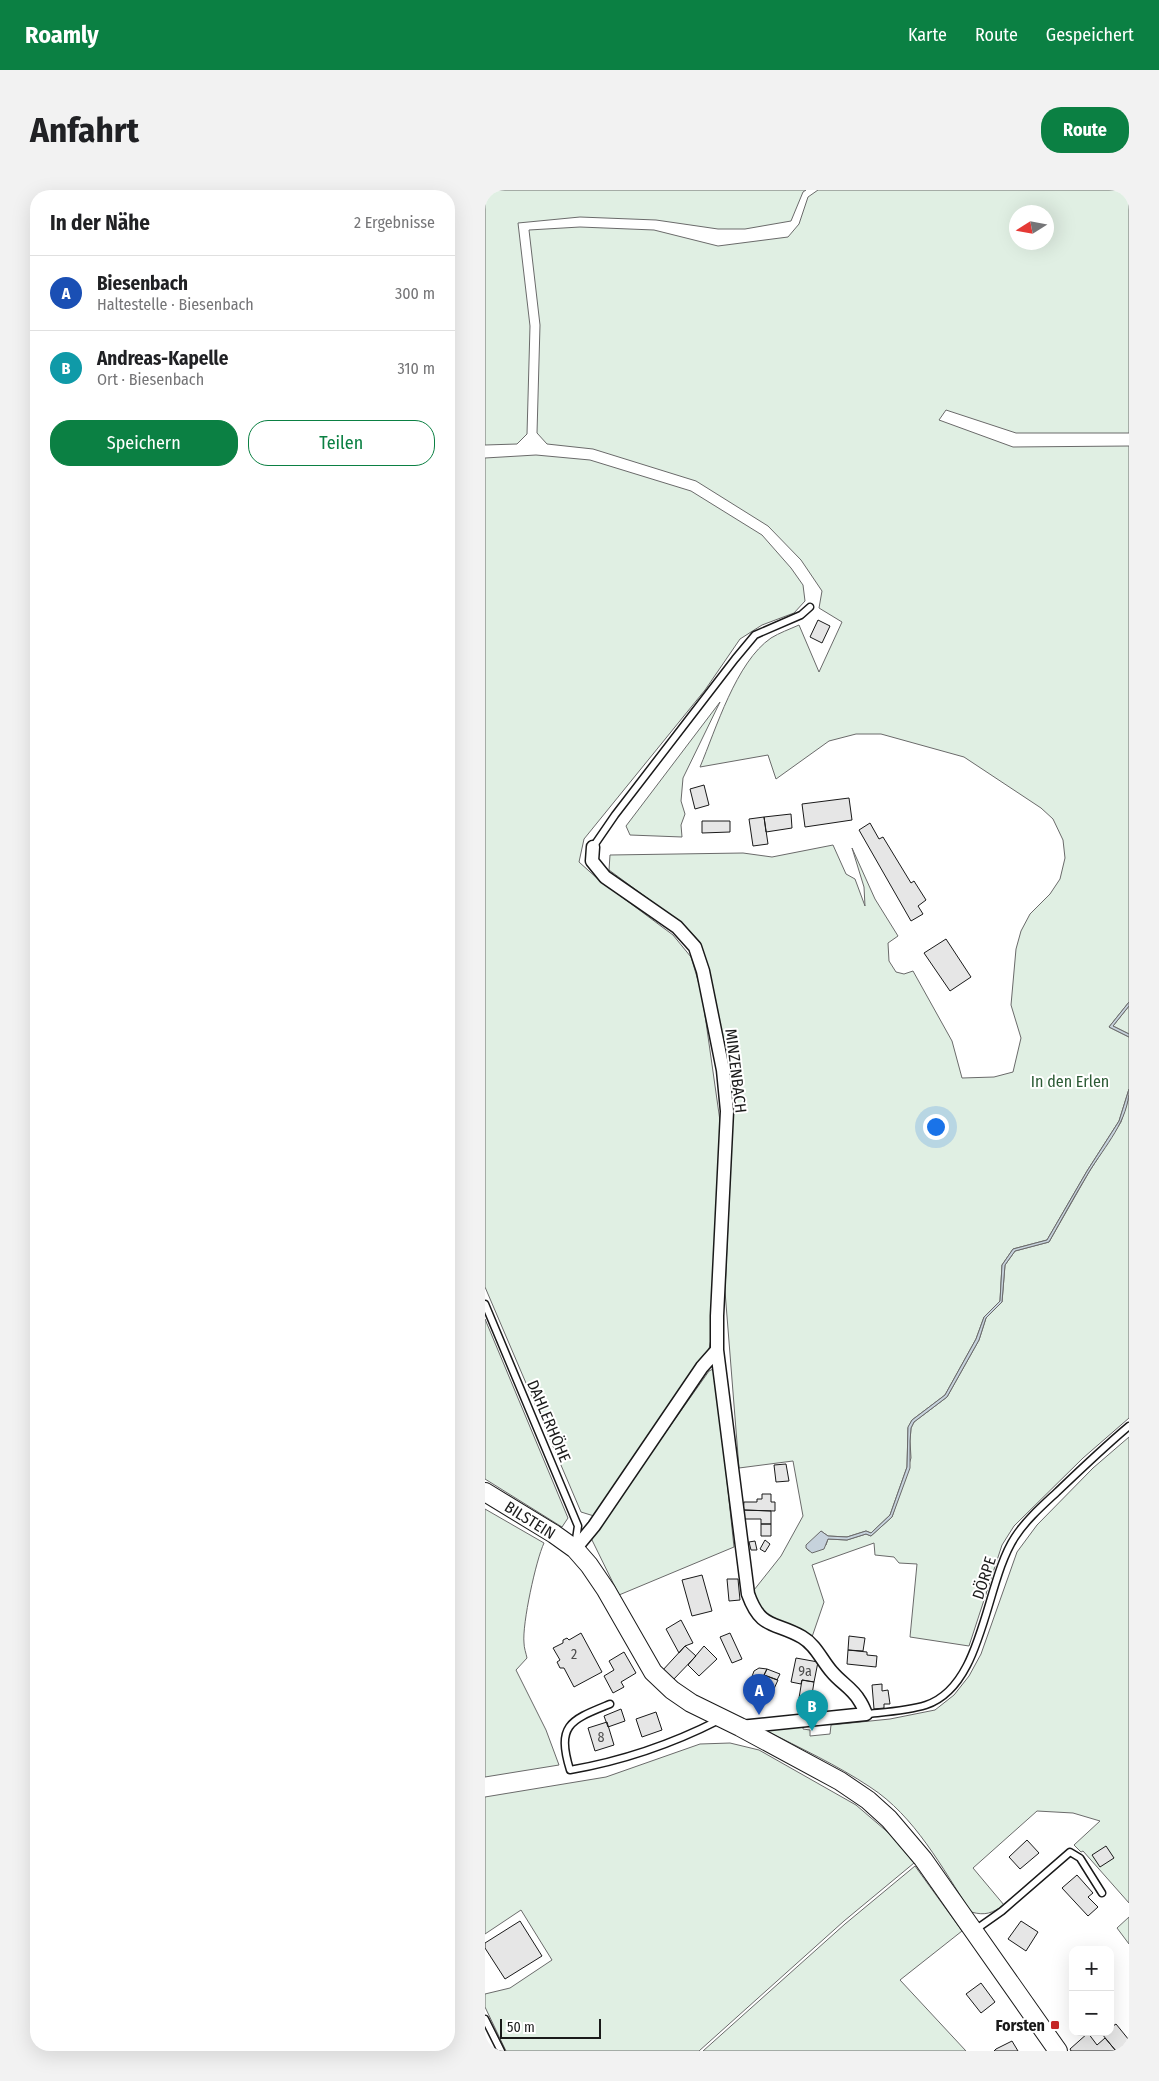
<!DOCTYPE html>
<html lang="de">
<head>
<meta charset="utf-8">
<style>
	:root { --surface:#fff; --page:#f2f2f2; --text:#202124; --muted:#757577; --line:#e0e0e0; --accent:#0b8043 }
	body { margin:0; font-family:"Fira Sans Condensed",sans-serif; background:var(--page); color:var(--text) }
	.controls { position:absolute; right:15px; bottom:15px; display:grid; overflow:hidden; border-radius:10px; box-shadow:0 5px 20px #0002 }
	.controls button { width:45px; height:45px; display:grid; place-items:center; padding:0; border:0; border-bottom:1px solid var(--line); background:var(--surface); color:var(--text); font:25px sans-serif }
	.compass { position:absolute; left:524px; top:15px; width:45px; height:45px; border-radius:50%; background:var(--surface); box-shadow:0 5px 20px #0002; rotate:259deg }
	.scale { position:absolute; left:15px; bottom:12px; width:101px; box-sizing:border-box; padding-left:5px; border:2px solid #1a1a1a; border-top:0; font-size:14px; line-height:18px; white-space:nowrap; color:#1a1a1a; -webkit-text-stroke:4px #fff; paint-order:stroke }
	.you { position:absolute; left:450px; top:936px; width:18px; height:18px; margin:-12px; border:4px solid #fff; border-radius:50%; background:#1a73e8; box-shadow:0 0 0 8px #1a73e833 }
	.badge { display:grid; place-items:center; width:32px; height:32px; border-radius:50%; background:var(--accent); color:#fff; font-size:16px; font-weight:700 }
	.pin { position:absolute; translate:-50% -41px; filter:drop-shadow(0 1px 2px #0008) }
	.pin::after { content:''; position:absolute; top:26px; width:18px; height:15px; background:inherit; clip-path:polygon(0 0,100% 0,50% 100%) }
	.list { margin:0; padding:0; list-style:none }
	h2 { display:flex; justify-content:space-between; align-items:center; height:65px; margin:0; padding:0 20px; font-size:21px }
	h2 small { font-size:16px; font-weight:400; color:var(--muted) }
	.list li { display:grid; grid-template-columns:32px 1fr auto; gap:15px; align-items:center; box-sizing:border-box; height:75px; padding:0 20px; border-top:1px solid var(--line) }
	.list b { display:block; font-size:19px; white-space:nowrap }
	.list p { margin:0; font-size:16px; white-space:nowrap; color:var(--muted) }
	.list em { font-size:16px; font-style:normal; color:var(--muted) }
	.actions { display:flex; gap:10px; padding:15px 20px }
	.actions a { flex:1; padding:11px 0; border:1px solid var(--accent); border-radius:20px; text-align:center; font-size:18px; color:var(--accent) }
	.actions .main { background:var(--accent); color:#fff }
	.map { position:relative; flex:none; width:644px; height:1861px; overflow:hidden; border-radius:20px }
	header { display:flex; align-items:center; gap:30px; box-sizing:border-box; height:70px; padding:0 25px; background:var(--accent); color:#fff }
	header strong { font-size:24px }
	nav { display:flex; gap:28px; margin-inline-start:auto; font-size:18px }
	.intro { display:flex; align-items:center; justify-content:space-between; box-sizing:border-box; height:120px; padding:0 30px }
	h1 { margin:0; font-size:35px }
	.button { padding:12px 22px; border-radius:20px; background:var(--accent); color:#fff; font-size:18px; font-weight:700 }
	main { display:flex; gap:30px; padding:0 30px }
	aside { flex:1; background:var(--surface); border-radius:20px; box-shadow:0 5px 20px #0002 }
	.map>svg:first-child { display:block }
</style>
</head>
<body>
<header>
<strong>Roamly</strong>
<nav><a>Karte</a><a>Route</a><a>Gespeichert</a></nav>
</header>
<div class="intro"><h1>Anfahrt</h1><a class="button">Route</a></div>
<main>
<aside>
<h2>In der Nähe<small>2 Ergebnisse</small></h2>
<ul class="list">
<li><span class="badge" style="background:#1a4fb4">A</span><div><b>Biesenbach</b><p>Haltestelle · Biesenbach</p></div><em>300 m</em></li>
<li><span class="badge" style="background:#0f9aa8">B</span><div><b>Andreas-Kapelle</b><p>Ort · Biesenbach</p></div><em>310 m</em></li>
</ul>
<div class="actions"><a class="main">Speichern</a><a>Teilen</a></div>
</aside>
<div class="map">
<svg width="644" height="1861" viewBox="0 0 644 1861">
	<rect width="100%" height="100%" fill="#fff"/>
	<path fill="#e0efe3" stroke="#6a6a6a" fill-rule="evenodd" d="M0,0h321l-3,2 -12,29 -46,8h-27l-62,-9 -76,-3 -62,6 12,103 -3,108 -10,10 -32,1z
		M333,0h311v243h-113l-70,-23 -7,10 74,27 116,-1v556l-20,25 20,10v52l-10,32 -32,50 -40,69 -34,9 -11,16 -2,36 -16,16 -8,22 -31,56 -33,25 -4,8 -1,39 -17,48 -19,18 -5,-2 -19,6 -19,-1 -7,-5 -15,17 3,3 17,-6 2,-6 19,1 19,-6 5,2 21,-19 19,-59 -1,-17 1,-13 3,-6 33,-25 32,-57 7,-22 16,-16 3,-37 10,-14 34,-9 40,-70 32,-50 8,-25v321l-46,40 -69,68 -12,19 -33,101 -59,-9 7,-73 -18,-1 -5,-6 -19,-2 -1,-12 -62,22 12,37 -12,35c-25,-10 -52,-17 -58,-47l27,-34 22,-40 -10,-55 -54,7 -14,-177 8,-179 -21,-121 -12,-49 -16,-17 -75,-55 1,-15 133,-2 29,4 61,-12 13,29 9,5 10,27 -1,-19 -12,-39 23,51 23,37 -10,7 1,18 7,11 8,2 9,-3 39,70 10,37 32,-1 19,-5 8,-34 -10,-33 5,-56 5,-18 9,-17 20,-20 10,-15 5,-21 -2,-18 -10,-21 -12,-11 -77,-51 -83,-23h-25l-27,7 -53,38 -8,-24 -68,12c16,-38 36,-105 71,-129 8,-5 19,-9 28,-13l20,47 23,-50 -23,-14 3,-17 -21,-31 -33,-34 -72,-45 -103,-32 -46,-5 -10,-11 3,-108 -11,-95 51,-3 74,3 64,16 70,-9 11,-13 9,-27zM532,22h30v30h-30z
		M51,265l54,5 101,31 71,44 29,33 12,17 2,16 -11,12 -32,12 -22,14 -35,51 -121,149 -5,23 20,18 74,55 18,22 11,37 19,134 -8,201 -4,20 -115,167 -13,-4 -96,-225v-829z
		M235,512l-37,76 -2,23 4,13 -4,11 1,12 -52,-2 -4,-9z
		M644,816v28l-16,-8z
		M0,1129l83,199 -6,9 -77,-48z
		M230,1178l19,179 -115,48 -28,-57 118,-167z
		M644,1247v466l-46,-52 -2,1 -7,-7 26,-24 -27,-8 -36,-2 -64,57 31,37c-12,8 -18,11 -33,7 -29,-44 -56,-96 -101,-125 -33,-22 -70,-39 -105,-57l38,-5v4l7,1v6l20,-2 1,-9 59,-6 45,-9 19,-15 15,-19 12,-22 36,-102 20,-27 56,-57z
		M0,1319l59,34c-8,17 -22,81 -20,100 0,5 2,10 3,15l-11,12 30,60 13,35 -74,12z
		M245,1553l29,7 97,55 35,30 23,28 -70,58 -145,130h-193l-21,-44v-13l25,-6 42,-28 -31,-50 -36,24v-137l121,-20 94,-33z
		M430,1676l47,65 -62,49 66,71h-263l142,-127z
		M644,1727v27l-12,-16z"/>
	<path fill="#c6d2dc" stroke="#6a6a6a" d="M644,812v4l-16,20 16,8v3l-20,-10z
		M644,899c0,31 -24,57 -40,83 -14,23 -27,47 -40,70l-34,9 -10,14 -3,37 -16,16 -7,22 -32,57 -33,25 -3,6 -1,13v27l-18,49 -21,19 -5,-2 -19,6 -19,-1 -4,10 -12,4 -6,-5v-3l15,-14 7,5 19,1 19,-6 5,2 19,-18 17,-48 1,-40 4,-7 33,-25 31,-56 8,-22 16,-16 2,-36 11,-16 34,-9 40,-69 32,-50z"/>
	<path fill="#e6e6e6" stroke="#1a1a1a" d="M333,430l12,6 -8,17 -12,-6z
		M219,595l5,20 -14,4 -5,-20z
		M364,608l3,22 -47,7 -3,-23z
		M306,624l1,14 -26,4 -2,-15z
		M279,627l4,27 -15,2 -4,-27z
		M217,631h28v11l-28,1z
		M385,633l9,16 4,-2 28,46 3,-2 12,19 -8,6 5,8 -12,7 -52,-91z
		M461,749l25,38 -21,14 -26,-38z
		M301,1274l3,17 -13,1 -2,-17z
		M277,1304h9v8h4v9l-32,-1 1,-8h13v-3h5z
		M258,1320l28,1v13h-10v-5h-18z
		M276,1334h10v12h-10z
		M280,1350l5,4 -5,8 -5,-3z
		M270,1351l2,9h-6l-2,-8z
		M217,1385l10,36 -20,5 -10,-36z
		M242,1389h11l2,21 -11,1z
		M196,1430l12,23 -8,3 -6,7 -13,-24z
		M96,1443l21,39 -28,15 -10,-19h-4l-3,-6 3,-2 -7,-12 10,-5v-3l4,-2 2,2z
		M245,1443l12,26 -10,4 -12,-26z
		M364,1446l16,2 -2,13 -15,-1z
		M200,1456l11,10 -24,25 -10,-10z
		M219,1456l13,13 -18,17 -11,-11z
		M363,1460l19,2v3l10,1 -1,11 -29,-3z
		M139,1462l12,21 -15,9 3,5 -11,6 -9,-17 10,-6 -5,-9z
		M311,1468l22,4 -4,20 -12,-2 -1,4 -10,-2z
		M274,1478l8,1 -3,6 14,5 -5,11 -23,-9 4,-11z
		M282,1479l13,5 -3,6 -13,-5z
		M317,1490l12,2 -3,19 -12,-3z
		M397,1494v7l6,-1 2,14h-6v4l-10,1 -2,-24z
		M136,1519l4,12 -17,6 -4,-11z
		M171,1522l6,18 -20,7 -6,-18z
		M122,1532l7,23 -19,6 -7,-23z
		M542,1650l12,13 -19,16 -11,-12z
		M621,1656l8,12 -14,9 -8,-12z
		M592,1685l16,18 -5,4 10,10 -10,9 -26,-28z
		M35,1731l22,35 -37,23 -20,-31v-5z
		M536,1731l17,11 -12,19 -18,-12z
		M496,1793l14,19 -14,11 -15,-19z
		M631,1834l13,16v11h-13l-14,-17 8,-2v-4z
		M603,1843l9,12 8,-7 11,13h-45l-1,-2z
		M527,1851l6,10h-24l2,-2z"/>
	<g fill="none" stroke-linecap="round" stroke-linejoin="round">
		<defs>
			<path id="lane" d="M108,657l22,-32 120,-156 20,-24 46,-20 9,-8
				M0,1114l93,222 -3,20
				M125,1514c-39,16 -54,20 -40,66 52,-9 102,-26 149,-50
				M381,1524c19,-2 41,-3 60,-9 58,-19 59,-123 89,-168 11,-17 27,-31 42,-45 23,-22 47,-45 72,-66
				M490,1740l27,-19 68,-59 10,6 22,35
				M0,1829l16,32"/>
			<path id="street" d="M108,657l-1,14 13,16 72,50 18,20 8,24 20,99 4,41 -10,205v34l31,244c13,36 26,27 54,43 14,8 20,24 30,35 8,10 21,17 27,28 3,4 5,9 7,14l-126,13
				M90,1359l19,-23 108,-159 15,-17"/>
			<path id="secondary" d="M0,1302l69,42 21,15 14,16 17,25 47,82 19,18 19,13 49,24 100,54 28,19 21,19 34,40 135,192"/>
		</defs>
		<use href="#lane" stroke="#1a1a1a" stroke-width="9"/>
		<use href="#street" stroke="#1a1a1a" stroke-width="15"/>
		<use href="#secondary" stroke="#1a1a1a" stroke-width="20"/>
		<use href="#lane" stroke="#fff" stroke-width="6"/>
		<use href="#street" stroke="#fff" stroke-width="12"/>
		<use href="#secondary" stroke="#fff" stroke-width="18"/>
	</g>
	<rect fill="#c62828" stroke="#fff" stroke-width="2" x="565" y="1830" width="10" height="10" rx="2.5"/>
	<g text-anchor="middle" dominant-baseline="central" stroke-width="4" stroke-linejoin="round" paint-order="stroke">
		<g font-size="14" fill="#4d4d4d">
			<text x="89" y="1464">2</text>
			<text x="320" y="1481">9a</text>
			<text x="116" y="1547">8</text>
		</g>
		<g font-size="16" fill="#1a1a1a" stroke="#fff">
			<text transform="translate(251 881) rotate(83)">MINZENBACH</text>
			<text transform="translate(64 1231) rotate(67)">DAHLERHÖHE</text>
			<text transform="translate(45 1330) rotate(32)">BILSTEIN</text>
			<text transform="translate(499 1388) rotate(-72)">DÖRPE</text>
		</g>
		<g font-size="16" fill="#2b5a34" stroke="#fff">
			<text x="585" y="891">In den Erlen</text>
		</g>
		<g font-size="16" font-weight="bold" fill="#1a1a1a" stroke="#fff" text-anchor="end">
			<text x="560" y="1835">Forsten</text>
		</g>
	</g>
</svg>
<div class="controls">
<button>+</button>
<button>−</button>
</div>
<svg class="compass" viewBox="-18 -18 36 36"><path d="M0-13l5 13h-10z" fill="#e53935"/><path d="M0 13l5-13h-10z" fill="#757577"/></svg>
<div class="scale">50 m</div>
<div class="you"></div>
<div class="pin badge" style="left:274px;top:1525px;background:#1a4fb4">A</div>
<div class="pin badge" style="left:327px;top:1541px;background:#0f9aa8">B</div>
</div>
</main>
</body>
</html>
